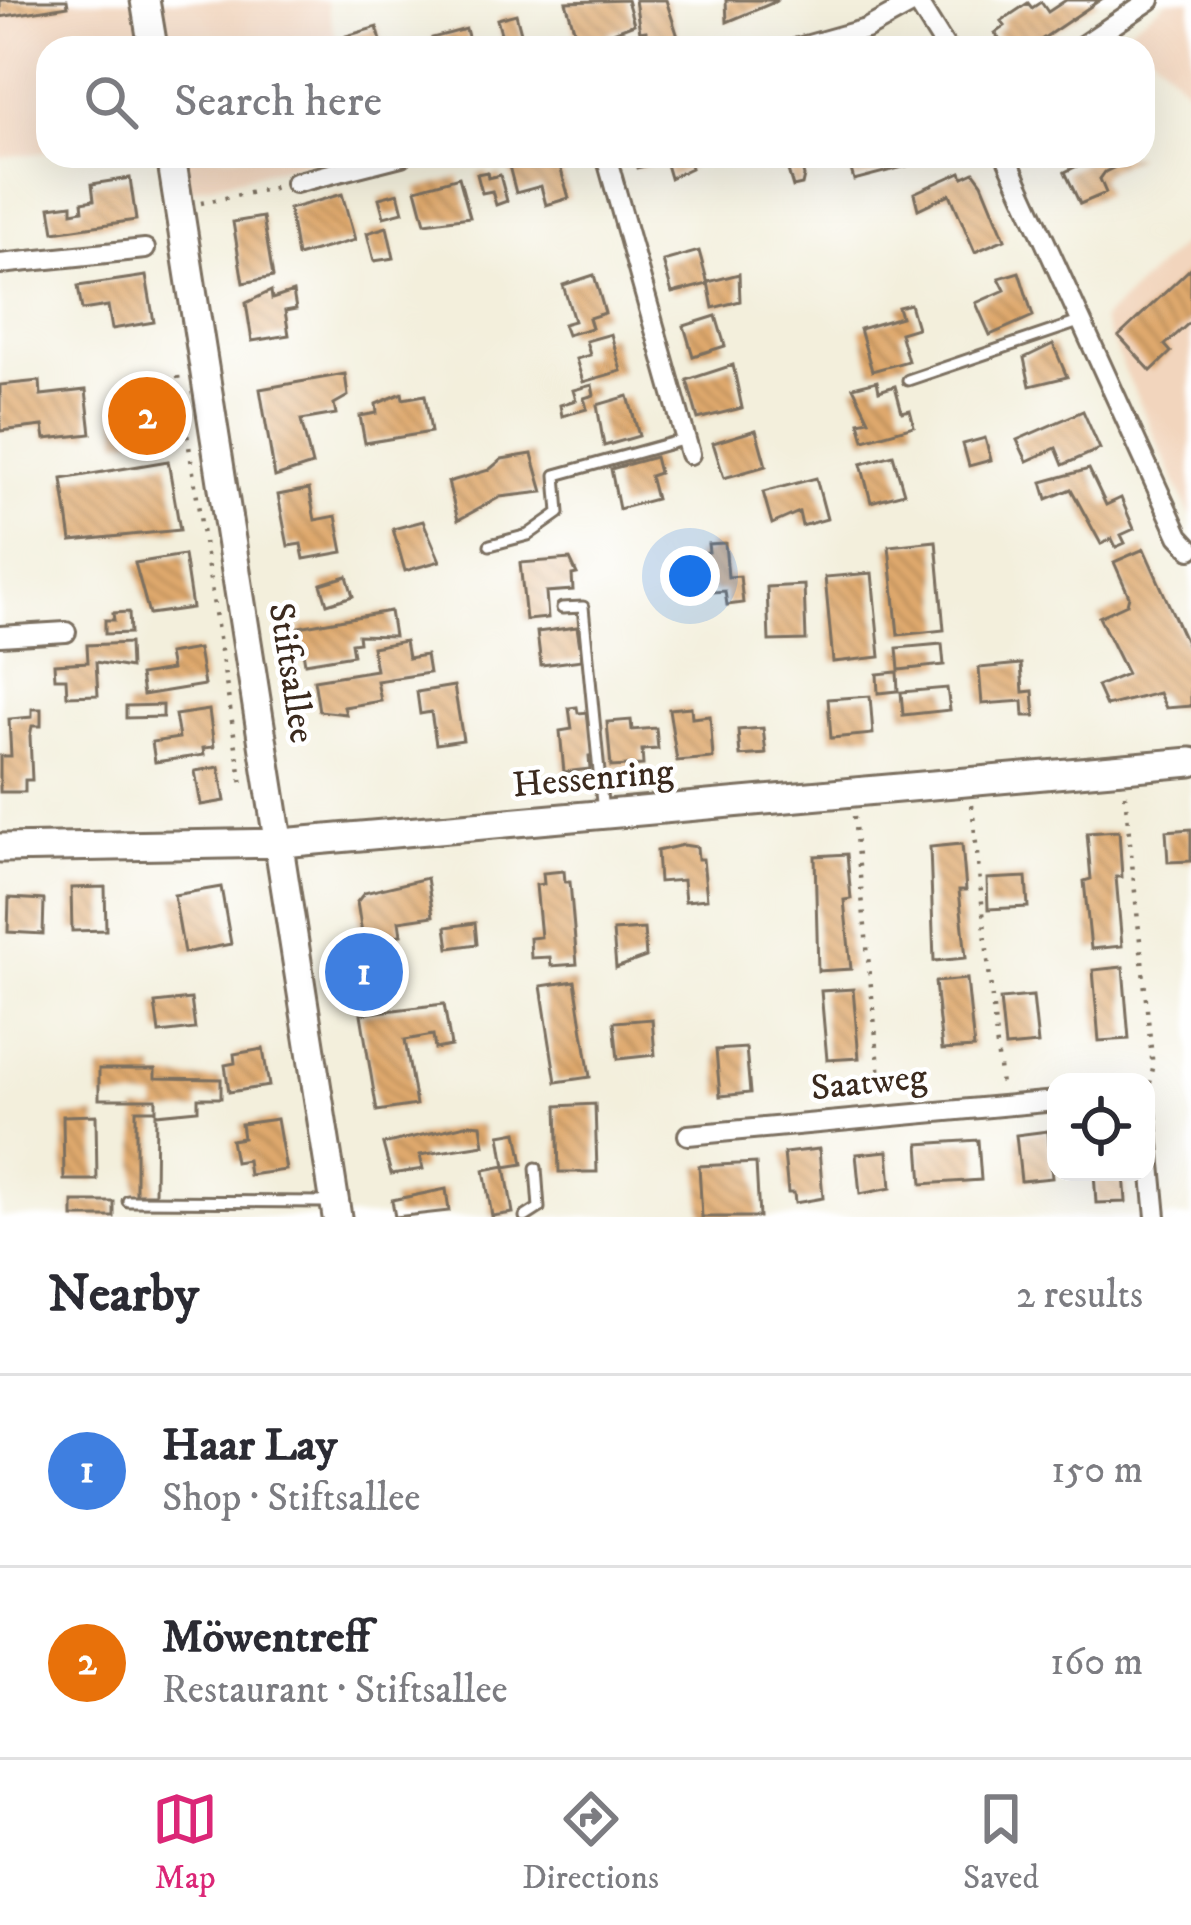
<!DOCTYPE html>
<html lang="en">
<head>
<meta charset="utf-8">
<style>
	:root { --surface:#fff; --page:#f7f7f7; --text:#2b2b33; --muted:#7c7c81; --line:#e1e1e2; --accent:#db2777 }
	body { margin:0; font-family:"IM FELL DW Pica",serif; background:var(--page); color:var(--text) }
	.controls { position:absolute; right:36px; bottom:36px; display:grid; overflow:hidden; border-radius:24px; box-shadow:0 12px 48px #0002 }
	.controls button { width:108px; height:108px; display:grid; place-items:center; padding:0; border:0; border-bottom:3px solid var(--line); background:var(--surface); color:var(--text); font:60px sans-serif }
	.you { position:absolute; left:690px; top:576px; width:42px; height:42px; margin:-30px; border:9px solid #fff; border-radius:50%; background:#1a73e8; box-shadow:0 0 0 18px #1a73e833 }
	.badge { display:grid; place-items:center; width:78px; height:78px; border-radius:50%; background:var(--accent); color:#fff; font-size:39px; font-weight:700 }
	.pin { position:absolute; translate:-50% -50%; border:6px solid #fff; box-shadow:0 3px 12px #0006 }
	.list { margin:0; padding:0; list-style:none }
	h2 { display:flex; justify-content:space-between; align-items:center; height:156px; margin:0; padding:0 48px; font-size:51px }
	h2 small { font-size:39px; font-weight:400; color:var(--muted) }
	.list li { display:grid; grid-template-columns:78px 1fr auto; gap:36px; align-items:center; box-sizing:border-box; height:192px; padding:0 48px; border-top:3px solid var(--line) }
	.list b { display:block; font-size:45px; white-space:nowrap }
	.list p { margin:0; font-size:39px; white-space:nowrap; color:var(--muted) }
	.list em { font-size:39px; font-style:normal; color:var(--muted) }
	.icon { flex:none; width:66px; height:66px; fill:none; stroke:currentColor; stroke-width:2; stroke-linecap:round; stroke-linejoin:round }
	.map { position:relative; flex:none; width:1191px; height:1217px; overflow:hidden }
	.search { position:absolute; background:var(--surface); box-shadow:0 12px 48px #0002; left:36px; right:36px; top:36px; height:132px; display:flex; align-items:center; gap:30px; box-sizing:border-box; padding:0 42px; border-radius:36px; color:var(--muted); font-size:45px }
	.sheet { height:540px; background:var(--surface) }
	nav { display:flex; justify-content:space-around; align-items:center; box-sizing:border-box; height:168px; border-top:3px solid var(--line); background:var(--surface); font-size:33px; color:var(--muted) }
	nav a { display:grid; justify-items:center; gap:6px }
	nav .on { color:var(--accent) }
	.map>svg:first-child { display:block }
</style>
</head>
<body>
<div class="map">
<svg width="1191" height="1217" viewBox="0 0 1191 1217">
	<defs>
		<pattern id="building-back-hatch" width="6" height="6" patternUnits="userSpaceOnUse" patternTransform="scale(3)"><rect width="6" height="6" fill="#dfa96d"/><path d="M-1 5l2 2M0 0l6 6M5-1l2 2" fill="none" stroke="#b68a59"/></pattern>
	</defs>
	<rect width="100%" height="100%" fill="#fff"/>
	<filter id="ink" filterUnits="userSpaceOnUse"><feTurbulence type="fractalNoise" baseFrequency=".00833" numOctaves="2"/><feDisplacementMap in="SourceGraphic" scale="24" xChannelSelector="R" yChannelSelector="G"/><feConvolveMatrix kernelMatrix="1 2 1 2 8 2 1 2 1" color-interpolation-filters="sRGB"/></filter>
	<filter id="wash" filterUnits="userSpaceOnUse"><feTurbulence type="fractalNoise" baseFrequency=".004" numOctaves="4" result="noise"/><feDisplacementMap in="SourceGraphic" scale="48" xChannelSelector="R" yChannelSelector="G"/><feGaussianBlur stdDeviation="2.7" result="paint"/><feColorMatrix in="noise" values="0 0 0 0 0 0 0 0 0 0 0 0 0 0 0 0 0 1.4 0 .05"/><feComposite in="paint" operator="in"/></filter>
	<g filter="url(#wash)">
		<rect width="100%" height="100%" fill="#f3efdc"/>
		<path fill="#f2d5bd" d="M0,0h326l13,48h-291v104l-48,5z
			M1169,0h22v93l-63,-64z
			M171,156h161l-154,37z
			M1191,235v282l-89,-197z"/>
		<g id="blocks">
			<path fill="url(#building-back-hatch)" d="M0,0h67l1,6 -68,11z
				M627,0l7,24 -26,10 3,14h-44l-2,-9 11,-3 -10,-34z
				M635,0h31l15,46 -31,2 -4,-17 -6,1z
				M726,0h51v1l-50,21z
				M1066,0h34l-71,48h-35l8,-5 -7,-10 10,-7 -4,-5 27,-18 4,5 9,-6 7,10z
				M516,14l9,34h-20l-8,-29z
				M377,27l6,21h-34l-3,-12z
				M466,29l5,19h-37l-2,-10z
				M531,156h26l12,42 -23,7 -5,-19 -25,7 -8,-31z
				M634,156h54l3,12 -21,10 -5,-17 -28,7z
				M799,156l5,20 -2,9 -9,2 -8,-27z
				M847,156h78l1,5 -72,19z
				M1085,156h53l-33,16 -5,7 6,14 -26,11 -15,-32 22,-11z
				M487,172l1,6 12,-3 7,26 -11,4 -4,-14 -10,2 -5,-19z
				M961,172l2,5 11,-5 8,11 23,56 -30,13 -25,-58 -32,15 -4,-16z
				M459,177l11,40 -45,6 -9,-34z
				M130,178l6,42 -82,12 -4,-25 22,-3v8l11,-2 -1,-8 12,-2 -2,-16z
				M398,193l5,19 -19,5 -5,-19z
				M342,194l13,46 -58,16 -8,-47z
				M263,217l10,60 -30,6 -10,-61z
				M387,227l7,31 -20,3 -7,-28z
				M699,251l9,33 -36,9 -9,-32z
				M1191,268v53l-26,24 6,7 -20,19 -32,-35z
				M1019,272l14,44 -43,19 -14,-32 29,-13 -6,-12z
				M739,274l1,27 -27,7 -5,-26z
				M594,275l11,38 -16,5 3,10 -25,7 -4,-11 11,-3 -11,-36z
				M146,276l8,46 -42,7 -4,-23 -26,4 -4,-24z
				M271,291l1,8 21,-7 3,17 -11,2 4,24 -37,6 -6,-38z
				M910,304l7,24 -17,5 8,28 -36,10 -12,-42 41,-12 -3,-10z
				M716,316l9,30 -32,10 -9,-30z
				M611,334l10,37 -38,11 -7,-23 14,-4 -4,-14z
				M1053,344l14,33 -37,9 -6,-28z
				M733,365l9,43 -44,11 -11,-39z
				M345,374l3,22 -14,8 2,10 -35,6 11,45 -37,12 -15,-88z
				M40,381l1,14 45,-5 5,44 -46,5 -2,-13 -43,5v-46z
				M877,381l2,10 16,-5 7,26 8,-2 4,16 -50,14 -5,-18 10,-2 -16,-33z
				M592,385l2,10 -10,3 3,11 -25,7 -2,-11 16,-5 -3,-10z
				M402,393l1,6 22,-4 6,37 -66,11 -5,-27 17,-3 -1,-9z
				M152,396l2,16 7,-1 4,23 -46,7 -6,-39z
				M628,396l11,40 -35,10 -7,-41z
				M1083,411l17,38 -37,16 -7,-17 -29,13 -10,-21z
				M756,430l10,36 -42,12 -11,-35z
				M985,438l6,22 -22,6 -6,-22z
				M532,454l11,38 -43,5 -42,23 -10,-38 41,-12 13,-11z
				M893,455l11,38 -33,9 -10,-38z
				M655,457l4,16 -9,3 6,23 -37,10 -8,-40z
				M168,461l12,69 -109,11 -9,-62z
				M1089,469l17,36 15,-7 13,31 -13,6 4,8 -9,4 -4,-8 -11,5 -30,-55 -24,10 -5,-17z
				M816,478l11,41 -25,7 -3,-14 -27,12 -9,-32z
				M309,489l6,31 21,-4 7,36 -39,7 -3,-15 -13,2 -10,-51z
				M423,521l17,40 -35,10 -12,-42z
				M936,541l8,89 -46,5 -9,-89z
				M725,543l3,34 12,-1 3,27 -16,2 -2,-14 -12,1 -1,-7 -29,2 -2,-20 15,-1 -1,-12 14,-2 -1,-8z
				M1144,549l47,105v52l-25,2 -7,-15 -53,13 -9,-20 30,-12 -28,-57 28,-13 2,-8 -15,-34z
				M184,555l8,53 -43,6 -14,-51z
				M570,559l7,15 -5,1 1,15 -27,2 2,26 -22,2 -6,-57z
				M872,573l8,84 -47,5 -8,-85z
				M347,576l6,20 -26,8 -6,-20z
				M804,585l2,55 -37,1 -2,-54z
				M390,611l4,25 -36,-1 1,7 -8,1 2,12 -48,8 -6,-36z
				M129,612l1,21 -25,1v-14h9l-1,-7z
				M577,627l5,33 -41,5 -4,-33z
				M405,641l3,17 18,-3 3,18 -52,8 4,20 -37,6 2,7 -27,-3 -5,-31 62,-10 -4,-23z
				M129,643l1,25 -34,-6 2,33 -31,1 -1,-18h-11l-1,-14 34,-2 -1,-17z
				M942,644l2,21 -45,5 -2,-22z
				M198,649l6,36 -61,10 -3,-20 31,-5 -3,-16z
				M1021,664l2,28 10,-1 2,25h-11l-1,-15 -41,3 -3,-36z
				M897,672l1,19 -20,2 -1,-19z
				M454,686l9,54 -27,4 -5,-32 -11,2 -3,-22z
				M947,688l3,22 -47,5 -2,-23z
				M870,696l3,38 -42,4 -3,-39z
				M163,705v12l-37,1v-12z
				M577,707l1,6 12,-1 4,43 -5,1 1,13 -26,3 -4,-41 12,-2 -3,-21z
				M691,707l1,11 18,-2 3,42 -36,3 -8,-52z
				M32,709h9v17h-9l-2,10 2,44h-7v12h-25v-36h11l-2,-37 23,-2z
				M209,710l5,37 -11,1 1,7 -49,7 -3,-20 27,-4 -4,-23z
				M631,720l1,10 24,-2 2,21 -16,1 1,15 -32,2 -4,-45z
				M763,728l3,26 -26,2 -2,-26z
				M219,767l6,34 -24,4 -6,-34z
				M1191,829v32l-23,1 -2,-31z
				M1119,831l3,46h-6l6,69 -31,3 -7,-68 7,-2 -4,-46z
				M962,844l4,46h-7l7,68 -32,3 -4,-114z
				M683,845l14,2 1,12h5l4,40 -22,2 -2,-21 -24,2 -2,-31z
				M847,854l4,45 -7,1 7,69 -33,2 -3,-115z
				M564,871l1,11h5l7,82 -26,2 -1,-9 -19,1 -1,-20 11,-1 -5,-52 8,-1 -1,-11z
				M1026,877l2,30 -40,2 -1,-30z
				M427,878l6,38 -34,5 2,14 -38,5 -6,-38 7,-9z
				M105,887l1,43 -34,1 -1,-43z
				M221,887l10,57 -47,9 -10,-58z
				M9,898l35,2 -1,34 -35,-2z
				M475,923l2,21 -28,4 -3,-21z
				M644,929l2,28 -30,11 -3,-37z
				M393,946l1,11 -5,1 5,30 -36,6 -6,-41z
				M1123,967l6,72 -30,2 -6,-71z
				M967,979l7,69 -32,2 -7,-68z
				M575,981l15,96 -34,5 -15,-96z
				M853,989l6,69 -32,2 -6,-69z
				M1033,996l5,48 -33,3 -5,-48z
				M191,999l4,30 -36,4 -4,-30z
				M444,1004l7,42 -16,3 -2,-14 -28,5 11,65 -39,6 -16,-97z
				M652,1019l3,36 -37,4 -4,-37z
				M746,1048l4,45 -30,3 -4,-46z
				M263,1049l6,37 -40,6 -4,-27 10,-2 -1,-9z
				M99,1069h56v9l66,1v19h-23v12l-42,4v-15h-57z
				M595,1104l2,68h-38l-2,-66z
				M136,1110h20l-1,84h-19z
				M96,1115l1,65h-33l-1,-64z
				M277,1119l9,51 -37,5 -2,-15 -12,2 -4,-22 12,-2 -2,-14z
				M470,1124l11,1 3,20 -64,10 3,14 -32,5 -8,-30z
				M1048,1131l4,47 -31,3 -5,-46z
				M517,1132l6,32 -18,3 -5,-32z
				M978,1140l3,40 -59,4 -3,-40z
				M819,1149l4,49 -28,5 -1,-10h-6l-4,-40z
				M888,1151l3,37 -31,6 -4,-40z
				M756,1163l3,54h-57l-3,-51z
				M505,1166l8,47 -21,3 -8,-46z
				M1094,1172h30l2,30 -30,1z
				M446,1189l3,22 -54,6 -3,-17z
				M73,1202h41v15h-41z"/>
		</g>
	</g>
	<g filter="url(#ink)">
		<use href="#blocks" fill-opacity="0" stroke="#7b6f60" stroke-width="3"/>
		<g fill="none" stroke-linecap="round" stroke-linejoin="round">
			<defs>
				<path id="lane" d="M908,380l174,-59
					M490,545l38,-10 31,-22 -3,-38 130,-36
					M562,608l21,-1 20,206
					M128,1201l201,1
					M525,1217l14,-9 -3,-40"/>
				<path id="street" d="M916,0l30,48
					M798,48l68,-19 51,-28
					M1079,48l71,-48
					M606,156l84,298
					M1006,156l173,380 12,13
					M295,183l106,-27
					M0,264l145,-15
					M0,636l66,-4
					M1146,1112l10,105
					M688,1135l368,-34"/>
				<path id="secondary" d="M145,0l8,48
					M171,156l166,1061
					M0,848l282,-5 909,-81"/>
			</defs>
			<use href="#lane" stroke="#7b6f60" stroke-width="15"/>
			<use href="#street" stroke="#7b6f60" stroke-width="24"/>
			<use href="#secondary" stroke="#7b6f60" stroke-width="33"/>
			<path stroke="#7b6f60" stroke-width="4.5" stroke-dasharray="3 9" stroke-linecap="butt" d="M201,203l77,-16
				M178,376l64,409
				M1125,794l28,274 -5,25
				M972,805l29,281
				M854,816l28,281"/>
			<use href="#lane" stroke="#fff" stroke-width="9"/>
			<use href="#street" stroke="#fff" stroke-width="18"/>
			<use href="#secondary" stroke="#fff" stroke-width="27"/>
		</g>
	</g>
	<g text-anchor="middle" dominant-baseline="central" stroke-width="9" stroke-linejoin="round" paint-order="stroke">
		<g font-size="36" fill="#3b2a1e" stroke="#fff">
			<text transform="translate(291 673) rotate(81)">Stiftsallee</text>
			<text transform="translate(593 779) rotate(-5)">Hessenring</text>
			<text transform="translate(869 1083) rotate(-6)">Saatweg</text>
		</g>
	</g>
</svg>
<div class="controls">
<button><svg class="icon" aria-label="locate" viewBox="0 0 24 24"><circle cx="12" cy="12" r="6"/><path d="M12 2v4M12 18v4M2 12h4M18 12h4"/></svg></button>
</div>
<div class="you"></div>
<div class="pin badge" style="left:364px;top:972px;background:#3f7fe0">1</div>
<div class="pin badge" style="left:147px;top:416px;background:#e8710a">2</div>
<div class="search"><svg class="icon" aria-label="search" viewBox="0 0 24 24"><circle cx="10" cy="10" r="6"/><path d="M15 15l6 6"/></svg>Search here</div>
</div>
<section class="sheet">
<h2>Nearby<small>2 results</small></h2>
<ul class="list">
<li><span class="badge" style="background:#3f7fe0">1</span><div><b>Haar Lay</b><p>Shop · Stiftsallee</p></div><em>150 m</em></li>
<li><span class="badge" style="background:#e8710a">2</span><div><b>Möwentreff</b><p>Restaurant · Stiftsallee</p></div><em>160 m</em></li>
</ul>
</section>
<nav>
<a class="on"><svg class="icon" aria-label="map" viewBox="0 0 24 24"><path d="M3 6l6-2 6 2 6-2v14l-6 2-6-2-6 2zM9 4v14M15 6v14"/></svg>Map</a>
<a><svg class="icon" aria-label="directions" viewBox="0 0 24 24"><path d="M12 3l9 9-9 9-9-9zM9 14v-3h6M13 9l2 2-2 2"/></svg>Directions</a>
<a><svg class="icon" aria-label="saved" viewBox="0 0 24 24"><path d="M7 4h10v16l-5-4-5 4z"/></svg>Saved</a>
</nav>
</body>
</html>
